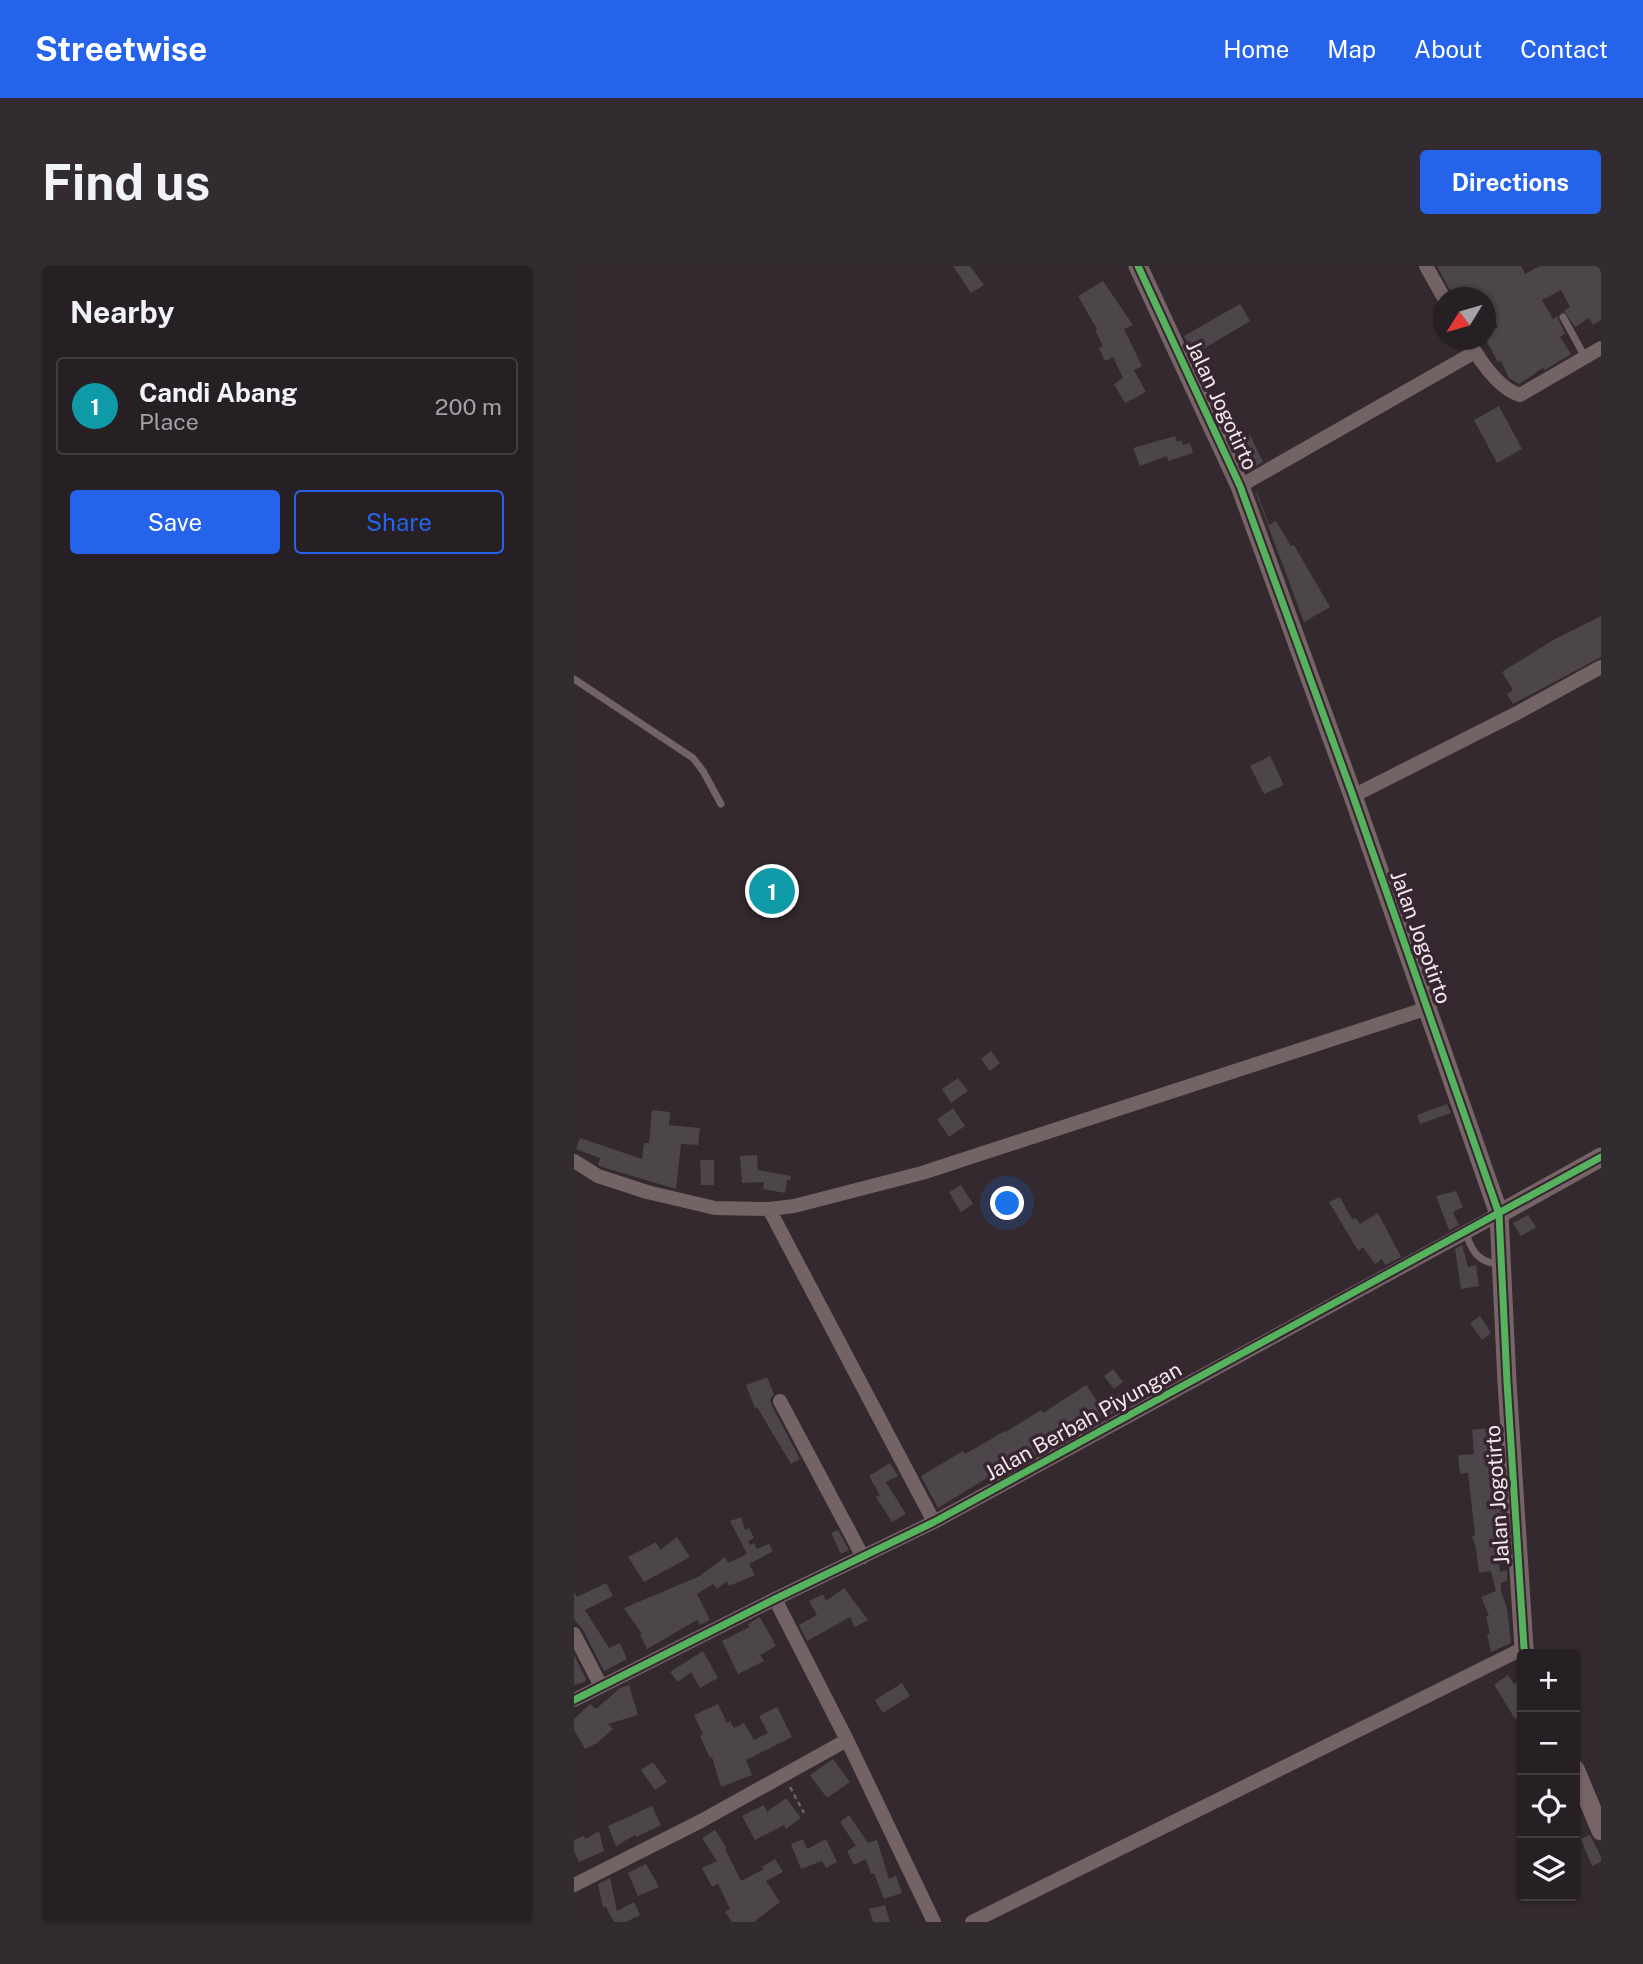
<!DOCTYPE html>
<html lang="en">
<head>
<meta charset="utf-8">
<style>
	:root { --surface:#261f23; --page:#322c30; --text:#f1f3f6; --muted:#a4a2a6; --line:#423d41; --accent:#2563eb }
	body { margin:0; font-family:"Public Sans",sans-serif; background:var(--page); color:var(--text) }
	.controls { position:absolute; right:21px; bottom:21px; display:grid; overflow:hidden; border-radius:7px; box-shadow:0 2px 5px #0004 }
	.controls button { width:63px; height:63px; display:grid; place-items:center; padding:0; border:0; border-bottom:2px solid var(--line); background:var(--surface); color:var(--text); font:35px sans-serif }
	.compass { position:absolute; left:859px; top:21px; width:63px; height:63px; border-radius:50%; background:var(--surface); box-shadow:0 2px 5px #0004; rotate:233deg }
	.you { position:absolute; left:434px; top:938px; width:24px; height:24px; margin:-18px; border:5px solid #fff; border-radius:50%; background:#1a73e8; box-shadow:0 0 0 10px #1a73e833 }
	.badge { display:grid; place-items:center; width:46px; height:46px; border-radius:50%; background:var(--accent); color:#fff; font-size:23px; font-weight:700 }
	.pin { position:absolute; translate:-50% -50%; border:4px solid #fff; box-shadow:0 2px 7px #0006 }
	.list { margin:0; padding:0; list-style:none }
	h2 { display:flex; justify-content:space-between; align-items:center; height:91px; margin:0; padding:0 28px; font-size:30px }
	h2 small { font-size:23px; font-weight:400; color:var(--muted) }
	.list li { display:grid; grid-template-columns:46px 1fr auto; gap:21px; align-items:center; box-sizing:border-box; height:98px; margin:0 14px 14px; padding:0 14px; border:2px solid var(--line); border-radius:7px }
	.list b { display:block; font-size:26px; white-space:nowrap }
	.list p { margin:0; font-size:23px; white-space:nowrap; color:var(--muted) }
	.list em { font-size:23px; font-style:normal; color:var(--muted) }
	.actions { display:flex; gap:14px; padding:21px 28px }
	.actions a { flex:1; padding:16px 0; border:2px solid var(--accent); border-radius:7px; text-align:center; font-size:24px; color:var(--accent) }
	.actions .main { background:var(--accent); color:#fff }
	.icon { flex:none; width:38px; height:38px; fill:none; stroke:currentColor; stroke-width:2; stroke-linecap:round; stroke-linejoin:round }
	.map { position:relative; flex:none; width:1027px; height:1656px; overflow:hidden; border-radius:7px }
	header { display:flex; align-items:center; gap:42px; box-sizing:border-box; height:98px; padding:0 35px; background:var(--accent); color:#fff }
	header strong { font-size:33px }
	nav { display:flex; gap:38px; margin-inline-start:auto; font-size:24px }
	.intro { display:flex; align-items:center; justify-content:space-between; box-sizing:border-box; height:168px; padding:0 42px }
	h1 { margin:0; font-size:49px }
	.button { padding:18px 32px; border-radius:7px; background:var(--accent); color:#fff; font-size:24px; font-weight:700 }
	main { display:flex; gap:42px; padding:0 42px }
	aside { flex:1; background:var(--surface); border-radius:7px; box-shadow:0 2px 5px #0004 }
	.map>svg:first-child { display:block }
</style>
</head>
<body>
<header>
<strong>Streetwise</strong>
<nav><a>Home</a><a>Map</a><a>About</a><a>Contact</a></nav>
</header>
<div class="intro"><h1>Find us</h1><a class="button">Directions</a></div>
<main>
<aside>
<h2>Nearby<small></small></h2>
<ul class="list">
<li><span class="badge" style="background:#0f9aa8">1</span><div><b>Candi Abang</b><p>Place</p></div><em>200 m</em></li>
</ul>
<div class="actions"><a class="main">Save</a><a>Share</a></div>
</aside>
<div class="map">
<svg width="1027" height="1656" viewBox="0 0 1027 1656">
	<rect width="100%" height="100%" fill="#33292f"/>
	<path fill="#4c464b" d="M379,0h17l14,19 -13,8z
		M863,0h84l4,8 15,-8h61v54l-8,5 -4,-7 -14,9 -11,-16 6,-4 -9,-17 -19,10 11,19 4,-3 8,18 -5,3 11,17 -26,16 -2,-2 -24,16 -10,-6 -8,-17 -3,1 -12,-22v-6l12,-7 -12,-19v-10h-32z
		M529,15l30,44 -9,4 18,37 -8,4 12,22 -21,11 -11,-19 9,-6 -10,-21 -8,4 -6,-13 4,-2 -8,-16 2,-1 -19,-33z
		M666,38l10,17 -57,34 -9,-19z
		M925,140l23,43 -25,14 -23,-43z
		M676,169l13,27 -16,9 -13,-27z
		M601,170l2,6 4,-2 2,5 7,-2 3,10 -25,8 -1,-5 -27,10 -7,-18z
		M683,226l12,33 7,-4 15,25 3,-1 36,62 -26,15 -48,-129z
		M1027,350v41l-88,47 -6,-10 6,-4 -11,-18 53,-33z
		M696,490l14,29 -20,9 -14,-28z
		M417,785l9,12 -10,8 -9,-12z
		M384,812l10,13 -17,12 -9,-14z
		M873,838l4,9 -31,11 -3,-9z
		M379,842l12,18 -16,11 -12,-18z
		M78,844l18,2 -1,13 31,3 -2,17 -17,-1 -5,45 -74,-22 -4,-2 2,-7 -24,-9 4,-11 62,21 2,-16h5z
		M183,889l1,15 33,6 -1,4h-3l-2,13 -22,-4 1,-7 -22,1 -2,-27z
		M126,894h14v25h-13z
		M387,919l12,19 -12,8 -12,-20z
		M882,925l7,16 -10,5 6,13 -10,5 -13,-34z
		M766,931l12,22 4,-1 4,6 18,-11 23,44 -16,8 -3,-6 -7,5 -12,-17 -5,4 -29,-49z
		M954,949l8,12 -15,9 -8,-13z
		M888,979l6,22 8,-2 3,21 -18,3 -6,-40z
		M906,1050l11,17 -9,7 -12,-17z
		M539,1103l10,13 -9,7 -10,-13z
		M193,1111l7,17 -4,6 2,6 28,53 -9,5 -34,-57 -2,1 -9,-23z
		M512,1119l20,29 -93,54 -1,-3 -24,15 -1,-2 -49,30 -17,-32 42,-25 2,3 40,-23 1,1 35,-22 2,3z
		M550,1125l7,10 -21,14 -7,-11z
		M924,1161l1,20 -10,1 4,42 6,-1 4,32 -2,1 4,21 -8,1 3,28 7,-2v11l-6,2v8l6,17 4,35 -20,9 -4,-18h3l-4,-18h3l-8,-19 15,-6 -5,-20 -12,2 -3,-25 -4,-12 3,-1 -7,-62 -8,1 -2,-19 16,-1 -2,-24z
		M316,1197l8,13 -12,6 20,32 -14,8 -16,-25 4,-2 -11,-19z
		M167,1251l4,13 4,-2 5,10 -6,3 2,4 4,-2 3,6 12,-5 4,7 -24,13 6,11 -26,11 -2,-5 -10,8 -4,-5 -16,10 13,26 -10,5 -3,-5 -50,29 -7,-14 2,-1 -18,-26 74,-31 27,-20 3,6 19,-9 -17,-33z
		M264,1264l11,20 -8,4 -10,-21z
		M103,1271l13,20 -46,25 -16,-25 28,-15 4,8z
		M32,1317l7,13 -28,14 24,38 11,-5 7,16 -23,12 -21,-41 -9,-11v-27l3,5z
		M270,1322l24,32 -13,7 -5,-10 -43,24 -8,-16 18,-10 -8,-14 14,-7 3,7z
		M186,1351l16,29 -16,9 4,6 -26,13 -16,-33 27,-14 -1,-3z
		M129,1385l15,27 -18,10 -9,-16 -13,10 -8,-10z
		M0,1389l12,24 -1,3 -11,3z
		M934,1409l6,9 4,-2 4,7v26l-7,4 -20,-33v-2z
		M328,1417l8,13 -27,17 -8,-13z
		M55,1419l9,30 -30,9 5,5 -16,14 -12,6 -11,-19v-11l16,-15 6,5 24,-21z
		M144,1438l9,19 3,-2 4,7 10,-5 10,17 14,-7 -9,-17 18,-9 15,30 -46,23 6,15 -31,12 -9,-30 -2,1 -10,-22 3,-2 -9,-19z
		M259,1493l17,23 -23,16 -17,-23z
		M79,1496l14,20 -12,8 -14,-20z
		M212,1532l15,20 -15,11 -2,-4 -29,15 -13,-24 22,-11 3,7z
		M78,1540l9,19 -25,12 -1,-2 -19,11 -8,-20z
		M275,1549l19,28 9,-3 12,39 7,-3 6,17 -18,6 -10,-26 -3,1 -5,-15 -12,6 -7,-14 9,-5 -16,-24z
		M141,1564l12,18 -2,1 16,32 23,-12 -2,-2 13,-8 8,13 -17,9 14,21 -26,20h-22l-7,-10 5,-3 -12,-25 -6,3 -10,-19 15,-7 -15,-23z
		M25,1565l5,20 -25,11 -5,-11v-11l10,-4 2,3z
		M1016,1569l11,22v5l-9,4 -11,-27z
		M229,1573l4,10 19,-10 11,23 -11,6 -4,-7 -21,8 -10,-25z
		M72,1598l13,23 -21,9 -10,-23z
		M36,1612l7,33 17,-9 6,13 -14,7h-12l-8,-15h-3l-5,-23z
		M311,1639l5,17h-17l-4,-13z"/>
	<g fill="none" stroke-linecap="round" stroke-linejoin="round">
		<path stroke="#6b6062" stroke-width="2.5" stroke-dasharray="5 3.5" stroke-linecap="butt" d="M216,1521l14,26"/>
		<path stroke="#736365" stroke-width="7" d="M989,51l22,40
			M0,413l119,79 10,13 18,33
			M892,967c6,20 13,29 35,32"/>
		<path stroke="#736365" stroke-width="14" d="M852,0l18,32
			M894,74c11,19 30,49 52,55l81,-47
			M666,220l235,-134
			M779,530l166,-84 82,-45
			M0,895l24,15 49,16 68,16 54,1 25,-3 128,-33 506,-165
			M195,943l165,313
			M206,1135l83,156
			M201,1333l72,141 87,182
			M0,1368l27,52
			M0,1434l201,-101 159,-77 565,-308
			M0,1619l127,-64 146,-81
			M398,1656l552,-274"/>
		<path stroke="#766467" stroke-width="19" d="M564,0l102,220 113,310 146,418 8,168 17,266 2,6
			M925,948l102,-57
			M1001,1503l26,62"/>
		<defs>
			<path id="cycleway" d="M564,0l102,220 113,310 146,418 8,168 17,266 2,6
				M0,1434l201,-101 159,-77 667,-365"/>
		</defs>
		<use href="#cycleway" stroke="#372530" stroke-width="11"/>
		<use href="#cycleway" stroke="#56b35d" stroke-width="7"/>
	</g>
	<g text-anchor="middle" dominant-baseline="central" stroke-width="7" stroke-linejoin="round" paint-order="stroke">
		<g font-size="21" fill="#f3e6ed" stroke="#372530">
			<text transform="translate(648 139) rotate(65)">Jalan Jogotirto</text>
			<text transform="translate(847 671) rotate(70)">Jalan Jogotirto</text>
			<text transform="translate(509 1155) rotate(-29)">Jalan Berbah Piyungan</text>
			<text transform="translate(923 1229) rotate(-94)">Jalan Jogotirto</text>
		</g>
	</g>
</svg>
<div class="controls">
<button>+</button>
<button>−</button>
<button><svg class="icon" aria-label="locate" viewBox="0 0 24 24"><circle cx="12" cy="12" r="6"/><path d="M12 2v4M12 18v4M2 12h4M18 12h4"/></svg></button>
<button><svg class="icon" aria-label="layers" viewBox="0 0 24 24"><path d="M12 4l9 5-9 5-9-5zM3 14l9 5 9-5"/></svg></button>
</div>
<svg class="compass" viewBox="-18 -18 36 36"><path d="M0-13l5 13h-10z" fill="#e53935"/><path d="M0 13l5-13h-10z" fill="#a4a2a6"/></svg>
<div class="you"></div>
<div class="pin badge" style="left:198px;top:625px;background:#0f9aa8">1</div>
</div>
</main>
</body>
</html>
